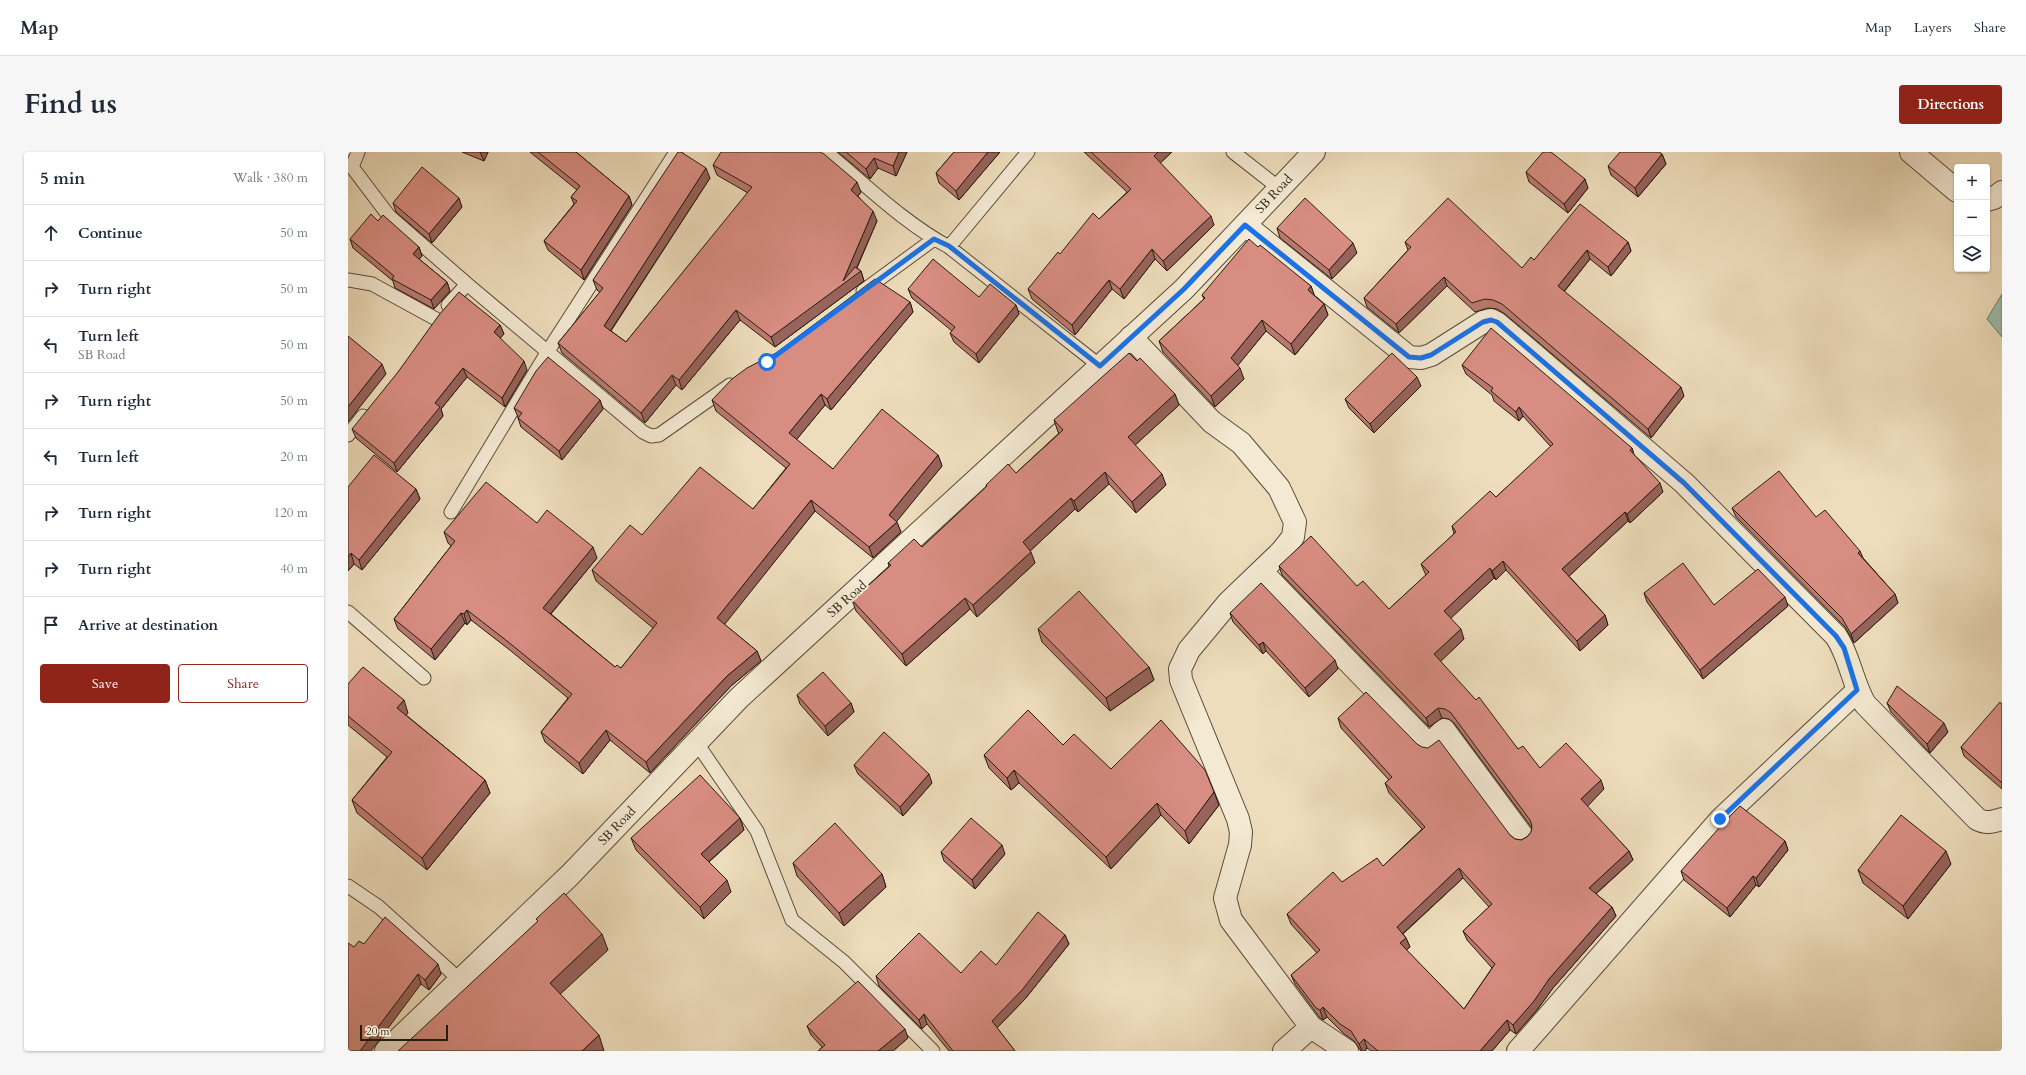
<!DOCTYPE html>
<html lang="en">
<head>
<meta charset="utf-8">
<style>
	:root { --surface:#fff; --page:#f6f6f7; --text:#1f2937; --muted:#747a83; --line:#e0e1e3; --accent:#8f2418 }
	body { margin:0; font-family:Cardo,serif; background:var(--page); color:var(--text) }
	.controls { position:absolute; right:12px; top:12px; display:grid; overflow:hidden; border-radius:4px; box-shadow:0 1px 3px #0004 }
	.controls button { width:36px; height:36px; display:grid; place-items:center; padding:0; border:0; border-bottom:1px solid var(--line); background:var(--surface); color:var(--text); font:20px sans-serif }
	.scale { position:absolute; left:12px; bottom:10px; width:88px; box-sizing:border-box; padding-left:4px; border:2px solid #271d10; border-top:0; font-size:11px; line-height:14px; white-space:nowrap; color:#271d10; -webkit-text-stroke:3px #f4e9d3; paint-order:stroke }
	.stop { position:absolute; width:12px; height:12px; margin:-9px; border:3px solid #1a73e8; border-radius:50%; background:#fff }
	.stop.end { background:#1a73e8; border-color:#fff; box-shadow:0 1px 4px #0008 }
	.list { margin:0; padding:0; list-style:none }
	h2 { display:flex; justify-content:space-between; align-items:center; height:52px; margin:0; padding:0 16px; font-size:17px }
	h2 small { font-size:13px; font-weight:400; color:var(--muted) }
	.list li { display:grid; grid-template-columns:26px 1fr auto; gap:12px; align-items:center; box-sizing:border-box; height:56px; padding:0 16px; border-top:1px solid var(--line) }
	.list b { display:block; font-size:15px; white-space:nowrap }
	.list p { margin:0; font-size:13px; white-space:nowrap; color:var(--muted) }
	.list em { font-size:13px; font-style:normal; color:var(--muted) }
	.actions { display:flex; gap:8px; padding:12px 16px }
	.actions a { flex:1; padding:9px 0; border:1px solid var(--accent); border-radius:4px; text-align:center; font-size:14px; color:var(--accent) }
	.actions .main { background:var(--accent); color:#fff }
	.icon { flex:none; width:22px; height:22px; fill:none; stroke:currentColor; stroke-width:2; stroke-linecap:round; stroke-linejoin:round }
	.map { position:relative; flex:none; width:1654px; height:899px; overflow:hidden; border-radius:4px }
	header { display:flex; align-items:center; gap:24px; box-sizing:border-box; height:56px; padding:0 20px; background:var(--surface); border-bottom:1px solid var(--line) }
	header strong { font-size:19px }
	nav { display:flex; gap:22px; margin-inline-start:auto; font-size:14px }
	.intro { display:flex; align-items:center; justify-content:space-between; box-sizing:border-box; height:96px; padding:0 24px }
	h1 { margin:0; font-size:28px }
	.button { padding:10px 18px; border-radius:4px; background:var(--accent); color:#fff; font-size:14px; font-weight:700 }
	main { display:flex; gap:24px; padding:0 24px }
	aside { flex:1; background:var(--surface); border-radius:4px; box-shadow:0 1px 3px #0004 }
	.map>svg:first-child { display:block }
</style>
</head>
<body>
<header>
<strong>Map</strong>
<nav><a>Map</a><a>Layers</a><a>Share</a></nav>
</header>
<div class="intro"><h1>Find us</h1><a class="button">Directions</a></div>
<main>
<aside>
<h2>5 min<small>Walk · 380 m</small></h2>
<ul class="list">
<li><svg class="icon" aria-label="ahead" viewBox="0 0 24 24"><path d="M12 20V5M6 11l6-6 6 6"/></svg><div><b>Continue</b></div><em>50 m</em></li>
<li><svg class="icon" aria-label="right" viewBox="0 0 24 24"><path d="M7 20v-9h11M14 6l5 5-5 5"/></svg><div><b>Turn right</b></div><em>50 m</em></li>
<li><svg class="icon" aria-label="left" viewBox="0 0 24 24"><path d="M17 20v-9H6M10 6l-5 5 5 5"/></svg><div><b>Turn left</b><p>SB Road</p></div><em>50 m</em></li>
<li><svg class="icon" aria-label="right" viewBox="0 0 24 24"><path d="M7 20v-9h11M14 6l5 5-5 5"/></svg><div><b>Turn right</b></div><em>50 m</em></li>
<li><svg class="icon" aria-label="left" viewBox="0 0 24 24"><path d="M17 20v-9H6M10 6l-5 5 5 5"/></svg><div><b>Turn left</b></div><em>20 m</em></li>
<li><svg class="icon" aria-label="right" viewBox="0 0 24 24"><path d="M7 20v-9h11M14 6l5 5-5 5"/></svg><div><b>Turn right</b></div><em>120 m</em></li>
<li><svg class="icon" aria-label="right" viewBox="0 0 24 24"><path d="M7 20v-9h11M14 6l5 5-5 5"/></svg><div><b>Turn right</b></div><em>40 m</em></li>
<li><svg class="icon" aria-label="arrive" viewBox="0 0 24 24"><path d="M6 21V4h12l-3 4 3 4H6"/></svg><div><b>Arrive at destination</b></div></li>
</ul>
<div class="actions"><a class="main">Save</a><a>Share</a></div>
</aside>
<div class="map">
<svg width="1654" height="899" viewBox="0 0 1654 899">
	<rect width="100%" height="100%" fill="#eeddbc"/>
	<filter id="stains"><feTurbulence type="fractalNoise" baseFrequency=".005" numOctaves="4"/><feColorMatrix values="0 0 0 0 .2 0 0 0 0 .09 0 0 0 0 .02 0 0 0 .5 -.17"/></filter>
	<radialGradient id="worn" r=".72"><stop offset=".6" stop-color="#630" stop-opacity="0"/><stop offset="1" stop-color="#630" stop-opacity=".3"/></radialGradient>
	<path fill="#9bbdaa" stroke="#6d7d6c" d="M1654,142v43l-15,-18z"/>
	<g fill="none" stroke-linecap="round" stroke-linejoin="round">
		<defs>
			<path id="service" d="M10,0l-6,15 37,49 78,68 -19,21
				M472,0l12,5c37,31 74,67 117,90l151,119
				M885,0l46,36
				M601,95l79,-95
				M0,128l24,4 64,35
				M119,132l176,148 8,4 8,-1 71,-50
				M515,139l71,-52
				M0,283l15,-19
				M103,360l97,-161 128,-199
				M0,460l76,66
				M348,590l61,89 35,89 52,42 89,89
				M0,734l31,21 81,73"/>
			<path id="minor" d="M1563,0l46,39
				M1639,48l7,-2 8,-6
				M897,73l164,132 12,1 10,-3 52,-33 8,-2 6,3 187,160 152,153c14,21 16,46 29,68l112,115c9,5 15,3 25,0
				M783,185l81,85 29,21 38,45 16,34 -2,15 -12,15 -53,51 -39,47 -9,19 1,11 57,139 3,13 -1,13 -15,53 6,22 80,107 36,24
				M914,420l167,173 15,-15 79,107
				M936,899l27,-24
				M1170,899l203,-232 136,-128"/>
			<path id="tertiary" d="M38,899l184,-176 169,-177 445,-409 130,-137"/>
		</defs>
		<use href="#service" stroke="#594d3b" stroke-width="15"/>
		<use href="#minor" stroke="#594d3b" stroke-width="24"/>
		<use href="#tertiary" stroke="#594d3b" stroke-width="24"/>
		<use href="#service" stroke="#f4e9d3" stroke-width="13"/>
		<use href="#minor" stroke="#f4e9d3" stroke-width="22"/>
		<use href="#tertiary" stroke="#f4e9d3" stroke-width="22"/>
	</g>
	<path fill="#ba7970" stroke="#271d10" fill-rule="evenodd" d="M114,0h26l-4,9z
		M182,0h46l53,44 3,9 -48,75 -36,-30 -4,-9 30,-37 -3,-7 6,-7z
		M490,0h69l-11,24 -18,-8 -8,11z
		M606,0h46l-41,48 -20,-17 -3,-10z
		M736,0h88l-12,11 54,62 -47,46 -12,-12 -31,40 -12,-10 -37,46 -43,-36 -4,-10 32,-35 39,-35 28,-27z
		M1314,2l4,10 -28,33 -27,-22 -3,-9z
		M365,13l148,27 -3,4 19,25 -20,47 4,3 3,10 -89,66 -35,-27 -58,70 -6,-5 -31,38 -83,-70 -4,-10 42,-51 -3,-2 -4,-10 117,-102 -99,153 15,11 122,-149 -31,-18z
		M1178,20l62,16 -20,25 -39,-31z
		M45,51l69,4 -30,36 -36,-31z
		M30,69l41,26 3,9 -3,3 28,23 3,9 -16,18 -39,-21 -2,-7 -40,-33 -3,-9z
		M929,76l80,25 -25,26 -52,-41z
		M1057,90l117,26 12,-8 94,-18 3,9 -20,25 -21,-17 -26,33 120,104 -33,42 -146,-124 -8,-5 -9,-1 -13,4 -28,-26 -48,47 -32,-26 -3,-9 44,-48z
		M910,95l53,39 3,9 10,9 4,11 -33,40 -29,-24 -29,35 7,13 -29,28 -52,-55 -4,-11 45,-42 -2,-4z
		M560,137l71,8 37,8 3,9 -40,49 -25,-21 -4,-9 2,-2 -40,-33z
		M562,150l3,10 -82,98 -6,-5 -29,35 37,29 105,-14 4,11 -46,55 5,11 -28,26 -58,-47 -91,113 33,27 4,10 -30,25 -81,87 -40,-33 -27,34 -38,-32 -4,-10 27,-34 -57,-47 -40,-31 -4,5 -2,-2 -30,37 -37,-31 -4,-10 57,-73 -3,-3 -4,-11 93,-9 60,35 -46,56 64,53 6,1 32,-40 -57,-47 -4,-11 50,-35 111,-26 33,-41 -70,-57 -4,-11z
		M152,173l4,9 -4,4 27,32 -22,37 -38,-30 -26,32 2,7 -46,56 -41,-34 -4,-9z
		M789,209l38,33 4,11 -44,40 31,40 -30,28 -27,-29 -31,28 -3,-3 -45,42 5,12 -58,54 -7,-8 -64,57 -50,-55 -4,-11 37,-34 -1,-3 34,-16 65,-60 -1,-2 30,-12 43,-40 -1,-1 -4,-12z
		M1114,213l170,83 2,7 29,37 -33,31 -2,-2 -59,55 36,39 3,10 -28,26 -74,-81 -10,10 -2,-2 -44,40 14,21 -24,22 78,88 22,19 64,21 -17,17 42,45 4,9 -37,34 16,13 4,9 -63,72 -16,22 -21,24 -6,-4 -18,21h-121l-4,-3 -2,3h-4l-7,-10 -11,-8 -16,-16 -4,3 -3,-2 -25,-34 -4,-9 26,-22 -26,-29 -4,-10 55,-32 41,-16 39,-37 -33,-36 -4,-10 4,-3 -48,-52 -3,-10 79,26 93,91 5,4 6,1 6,-3 4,-5 1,-4 -78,-105 -5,-4 -7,-1 -13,9 -147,-152 -3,-9 78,20 32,23 37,-34 -1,-2 -4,-9 33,-30 -2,-8 44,-29 55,-50 -28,-31 -4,5 -25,-20 -2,-6 -26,-21zM1115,726l26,29 -26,24 4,9 25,28 -28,41 -58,-59 4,-3 -4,-9 -3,-4z
		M1073,234l-47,47 -25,-25 -4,-9z
		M252,248l3,9 -41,51 -41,-33 -3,-9v-1l-4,-9z
		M0,335l68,2 4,10 -58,71 -8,-6 -6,7z
		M1384,356l84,9 48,42 31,35 3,9 -44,40 -9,-16 -109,-110z
		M1296,441l70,12 74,1 -85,73 -56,-77z
		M882,461l108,56 -29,28 -43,-46 -3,3 -30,-32z
		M690,477l111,38 5,13 -44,31 -68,-69z
		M0,532l60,29 -2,2 79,65 5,13 -63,77 -70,-57 -5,-13 35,-43 -39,-32z
		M449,543l54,8 3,9 -26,24 -28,-32z
		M1539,551l61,29 -18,21 -39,-41z
		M1654,552v85l-38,-33 -3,-9z
		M715,593l48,24 103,23 5,13 -30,39 -28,-29 -50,54 -92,-86 -8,7 -22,-22 -5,-13z
		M506,613l78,18 -29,33 -45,-42z
		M392,666l4,12 -35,32 22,30 -27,27 -68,-69 -5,-12z
		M1437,689l3,9 -29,37 -3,-2 -26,32 -46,-37 -3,-9z
		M593,700l64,2 -30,35 -31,-28z
		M445,711l89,11 4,13 -42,39 -47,-50z
		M1603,712l-43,55 -45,-36 -5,-13z
		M717,783l4,9 -44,55 -28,29 18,23h-66l-22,-27 -5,5 -43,-43 -3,-10 85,-3 35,-8z
		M16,792l77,30 -12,16 -8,-6 -67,-37z
		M459,874l101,12 -15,13h-75l4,-4 -11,-12z"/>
	<path fill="#97635b" stroke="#271d10" d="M132,0h8l-4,9z
		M551,0h8l-11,24 -3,-10z
		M640,0h12l-41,48 -3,-9z
		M810,0h14l-15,14 -3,-10z
		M1314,2l4,10 -28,33 -3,-9z
		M526,6l4,10 -8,11 -4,-10z
		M358,16l4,10 -103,158 -3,-10z
		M1237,27l3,9 -20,25 -4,-9z
		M509,30l4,10 -6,8 -4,-10z
		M281,44l3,9 -48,75 -3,-10z
		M111,46l3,9 -30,36 -3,-9z
		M525,59l4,10 -24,55 8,-5 3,10 -89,66 -4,-10 72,-56z
		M863,64l3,9 -47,46 -4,-10z
		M1280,90l3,9 -20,25 -3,-9z
		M1005,91l4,10 -25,26 -3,-9z
		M71,95l3,9 -6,7 -3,-9z
		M804,97l3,10 -31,40 -4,-10z
		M1239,98l3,9 -29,36 -3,-9z
		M1096,125l3,9 -48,47 -3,-9z
		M761,128l3,9 -37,46 -3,-10z
		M99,130l3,9 -16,18 -3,-9z
		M963,134l4,11 -7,-7z
		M562,150l3,10 -82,98 -4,-11z
		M976,152l4,11 -33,40 -4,-11z
		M668,153l3,9 -40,49 -3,-9z
		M388,158l4,10 -58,70 -3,-10z
		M914,168l4,11 -31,38 -4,-11z
		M152,173l4,9 -6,7 -4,-9z
		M176,209l3,9 -22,37 -3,-9z
		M34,212l4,10 -38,48v-15z
		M115,216l4,9 -26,32 2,7 -46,56 -3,-9 41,-60z
		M892,216l4,11 -29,28 -4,-11z
		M324,223l4,10 -31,38 -4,-10z
		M1069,225l4,9 -47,47 -4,-9z
		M1333,235l3,9 -33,42 -3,-9z
		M473,242l4,11 -32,39 -4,-11z
		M827,242l4,11 -47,43 -4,-11z
		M252,248l3,9 -41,51 -3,-9z
		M1171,255l4,9 -4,5 -3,-9z
		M1284,296l3,10 -5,-8z
		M590,303l4,11 -49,60 -4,-11z
		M757,320l4,12 -31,28 -4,-11z
		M814,322l4,11 -30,28 -4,-11z
		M1312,331l3,9 -33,31 -3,-9z
		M68,337l4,10 -58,71 -3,-10z
		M723,346l4,11 -48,45 -4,-12z
		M463,348l4,11 -94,118 -4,-11z
		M1277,360l3,9 -62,58 -4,-10z
		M549,370l4,10 -28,26 -4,-11z
		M245,395l4,11 -50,60 -4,-10z
		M1512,399l4,9 -6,-7z
		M683,400l4,11 -58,54 -4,-12z
		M3,401l3,11 -6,7v-14z
		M1155,409l3,9 -10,10 -4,-9z
		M1142,416l4,10 -46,43 -4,-10z
		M1547,442l3,9 -44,40 -3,-9z
		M1437,445l3,9 -85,73 -3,-9z
		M617,446l5,11 -64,57 -4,-12z
		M119,458l4,10 -4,5 -3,-11z
		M113,461l4,10 -30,37 -4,-11z
		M1257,463l3,10 -28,26 -3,-10z
		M1113,477l3,10 -26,25 -4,-10z
		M915,490l3,9 -3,3 -4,-9z
		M409,499l4,10 -30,25 -81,87 -4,-11 81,-86z
		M987,508l3,9 -29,28 -4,-9z
		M801,515l5,13 -44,31 -4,-13z
		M56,548l4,13 -7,8 -4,-13z
		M503,551l3,9 -26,24 -3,-10z
		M1090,556l4,10 -13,9 -3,-9z
		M1596,571l4,9 -18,21 -3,-9z
		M258,578l4,10 -27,34 -4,-11z
		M666,618l5,13 -8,7 -4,-12z
		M581,622l3,9 -29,33 -3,-9z
		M137,628l5,13 -63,77 -5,-12z
		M1253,628l3,9 -19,20 -4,-10z
		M866,640l5,13 -30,39 -4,-13z
		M809,651l4,12 -50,54 -5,-12z
		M392,666l4,12 -39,35 -4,-11z
		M1437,689l3,9 -29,37 -3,-9z
		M654,693l3,9 -30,35 -3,-9z
		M1281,699l4,9 -41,37 -3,-9z
		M1598,699l5,13 -43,55 -5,-13z
		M1111,716l4,10 -63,58 -3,-9z
		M534,722l4,13 -42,39 -5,-13z
		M1405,724l3,9 -26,32 -3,-9z
		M379,728l4,12 -27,27 -4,-12z
		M1264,755l4,9 -63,72 -16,22 -21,24 -3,-9 36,-46z
		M254,782l6,16 -53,49 -5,-16z
		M717,783l4,9 -44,55 -30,31 -3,-9z
		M1058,786l4,9 -7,6 -3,-10z
		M90,812l3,10 -12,16 -4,-10z
		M70,822l3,10 -50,67h-11z
		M975,855l4,10 -4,3 -3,-10z
		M576,862l3,10 -5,5 -3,-9z
		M1159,868l3,10 -18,21h-12z
		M557,877l3,9 -15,13h-15z
		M251,883l5,16h-22z
		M1016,887l3,9 -2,3h-3l-3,-7z"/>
	<path fill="#d88d82" stroke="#271d10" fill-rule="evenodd" d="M190,0h38l53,44 -48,74 -37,-29 33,-40 -6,-4 9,-11z
		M330,0h3l25,16 -102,158 22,16 126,-155 -39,-22 8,-13h99l4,2 33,28 -6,8 22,21 -30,70 12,-14 6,4 -90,66 -35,-27 -57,70 -7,-5 -31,38 -83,-70 45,-55 -10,-8z
		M498,0h53l-6,14 -19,-8 -8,11z
		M606,0h34l-32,39 -20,-18z
		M743,0h67l-4,4 57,60 -48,45 -11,-12 -32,40 -11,-9 -37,45 -44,-36 30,-37 2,2 33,-41 6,6 32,-30z
		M1195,0h8l34,27 -21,25 -38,-32z
		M1272,0h39l3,2 -27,34 -27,-22z
		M74,15l37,31 -30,36 -36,-31z
		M957,46l48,45 -24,27 -52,-42z
		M1100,46l74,70 9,-11 3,3 46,-56 48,38 -20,25 -21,-17 -29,36 123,101 -33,42 -146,-125 -9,-4 -8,-1 -13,4 -28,-26 -48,47 -32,-26 47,-51 -6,-5z
		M23,62l7,7 5,-6 36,32 -6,7 34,28 -16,18 -39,-21 2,-3 -44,-37z
		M901,87l9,8 2,-2 51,41 -3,4 16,14 -33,40 -29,-24 -31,38 9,10 -29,28 -52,-55 46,-43 -3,-3z
		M585,107l46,38 11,-13 26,21 -40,49 -26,-21 5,-6 -47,-38z
		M527,127l35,23 -83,97 -6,-5 -32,39 44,36 49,-60 56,46 -49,60 8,7 -28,25 -58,-47 -94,118 40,33 -30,25 -81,86 -40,-32 -27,33 -38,-31 31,-38 -65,-53 -40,-31 -3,4 -3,-1 -30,36 -37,-30 61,-78 -11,-9 42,-50 51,41 10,-13 46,37 -50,61 72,59 2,-2 4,3 36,-45 -65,-53 38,-45 12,10 58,-68 53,42 37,-45 -78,-64 20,-21 15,-11 29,-15z
		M111,140l41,33 -6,7 30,29 -22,37 -39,-30 -28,35 5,4 -46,56 -42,-34 46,-57 41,-57z
		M1143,176l141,120 -2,2 30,33 -33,31 -2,-2 -63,57 43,46 -28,26 -74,-80 -11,10 -2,-3 -46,43 17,18 -27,25 42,46 3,-3 39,52 5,-3 17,22 26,-25 35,37 -20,19 48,52 -40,37 23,19 -63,72 -15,22 -21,24 -6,-5 -27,31h-102l-14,-12 -5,5 -8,-13 -11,-7 -17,-17 -3,3 -4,-2 -25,-33 29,-25 -33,-36 46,-42 9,10 35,-24 6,8 42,-39 -40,-44 7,-6 -54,-59 28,-26 51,52 5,3 6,1 11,-8 71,95 5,4 6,1 6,-3 4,-5 1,-6 -2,-6 -79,-107 -6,-4 -7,-1 -12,10 -147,-152 32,-30 46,50 6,-5 26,28 40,-37 -8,-8 35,-32 -4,-6 38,-35 6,6 57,-53 -34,-37 -3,5 -25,-21 2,-3 -31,-23zM1111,716l33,36 -29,27 32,33 -31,45 -64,-66 6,-5 -9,-11z
		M0,184l34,28 -34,43z
		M781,201l8,8 3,-3 35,36 -47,43 34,37 -30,28 -27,-30 -31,29 -3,-3 -48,44 8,10 -58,53 -8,-7 -63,56 -50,-54 39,-35 -3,-2 26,-24 8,8 65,-61 -1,-1 22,-21 8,9 47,-43 -9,-10z
		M1044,201l25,24 -47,47 -25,-25z
		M200,205l52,43 -41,51 -41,-33 4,-5 -8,-5 22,-37z
		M26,303l42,34 -57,71 -8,-7 -3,4v-70z
		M1431,319l37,46 9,-7 35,41 -2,2 37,41 -44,40 -9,-16 -110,-110z
		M1335,411l31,42 44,-36 27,28 -85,73 -56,-77z
		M913,431l74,77 -30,28 -42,-46 -4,3 -29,-32z
		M731,439l70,76 -43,31 -68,-69z
		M15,515l41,33 -7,8 88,72 -63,78 -70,-58 40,-48 -44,-36v-32z
		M475,520l28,31 -26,23 -28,-31z
		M1549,534l47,37 -17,21 -40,-41z
		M1652,550l2,2v77l-1,1 -40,-35z
		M680,558l35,35 11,-11 37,35 50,-49 44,50 9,22 -29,39 -28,-28 -51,54 -92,-87 -7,8 -23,-23z
		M536,580l45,42 -29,33 -46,-42z
		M352,623l40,43 -39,36 26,26 -27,27 -69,-69z
		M1392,654l45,35 -29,37 -3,-2 -26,32 -46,-37 46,-52z
		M1553,663l45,36 -43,55 -45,-36z
		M623,666l31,27 -30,35 -31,-28z
		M487,671l47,51 -43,39 -46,-50z
		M216,741l38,41 -52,49 49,52 -17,16h-184l140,-130 -2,-2z
		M690,760l27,23 -43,55 -30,31 23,30h-62l-29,-37 -5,6 -43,-44 43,-43 42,40 20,-22 15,14z
		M37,765l53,47 -13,16 -7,-6 -58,77h-12v-108l6,4 5,-6 5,3z
		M510,829l47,48 -27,22h-60l7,-6 -18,-19z"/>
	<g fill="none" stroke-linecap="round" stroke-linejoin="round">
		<path stroke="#1a73e8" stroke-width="5" d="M419,210l167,-123 15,7 151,120 84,-77 61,-64 164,132 12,1 10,-3 52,-33 8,-2 6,2 187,161 152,153 8,12 13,42 -137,129"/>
	</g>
	<g text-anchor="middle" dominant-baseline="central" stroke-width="4" stroke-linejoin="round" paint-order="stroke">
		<g font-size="13" fill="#271d10" stroke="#f4e9d3">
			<text transform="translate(926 42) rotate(-47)">SB Road</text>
			<text transform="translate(499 447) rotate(-42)">SB Road</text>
			<text transform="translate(269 674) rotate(-46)">SB Road</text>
		</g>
	</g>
	<rect width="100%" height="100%" filter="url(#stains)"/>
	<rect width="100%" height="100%" fill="url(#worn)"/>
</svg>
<div class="controls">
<button>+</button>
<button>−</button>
<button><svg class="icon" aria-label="layers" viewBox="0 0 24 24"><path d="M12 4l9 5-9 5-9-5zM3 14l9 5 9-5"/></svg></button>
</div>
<div class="scale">20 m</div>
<div class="stop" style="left:419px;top:210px"></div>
<div class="stop end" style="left:1372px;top:667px"></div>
</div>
</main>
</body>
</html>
